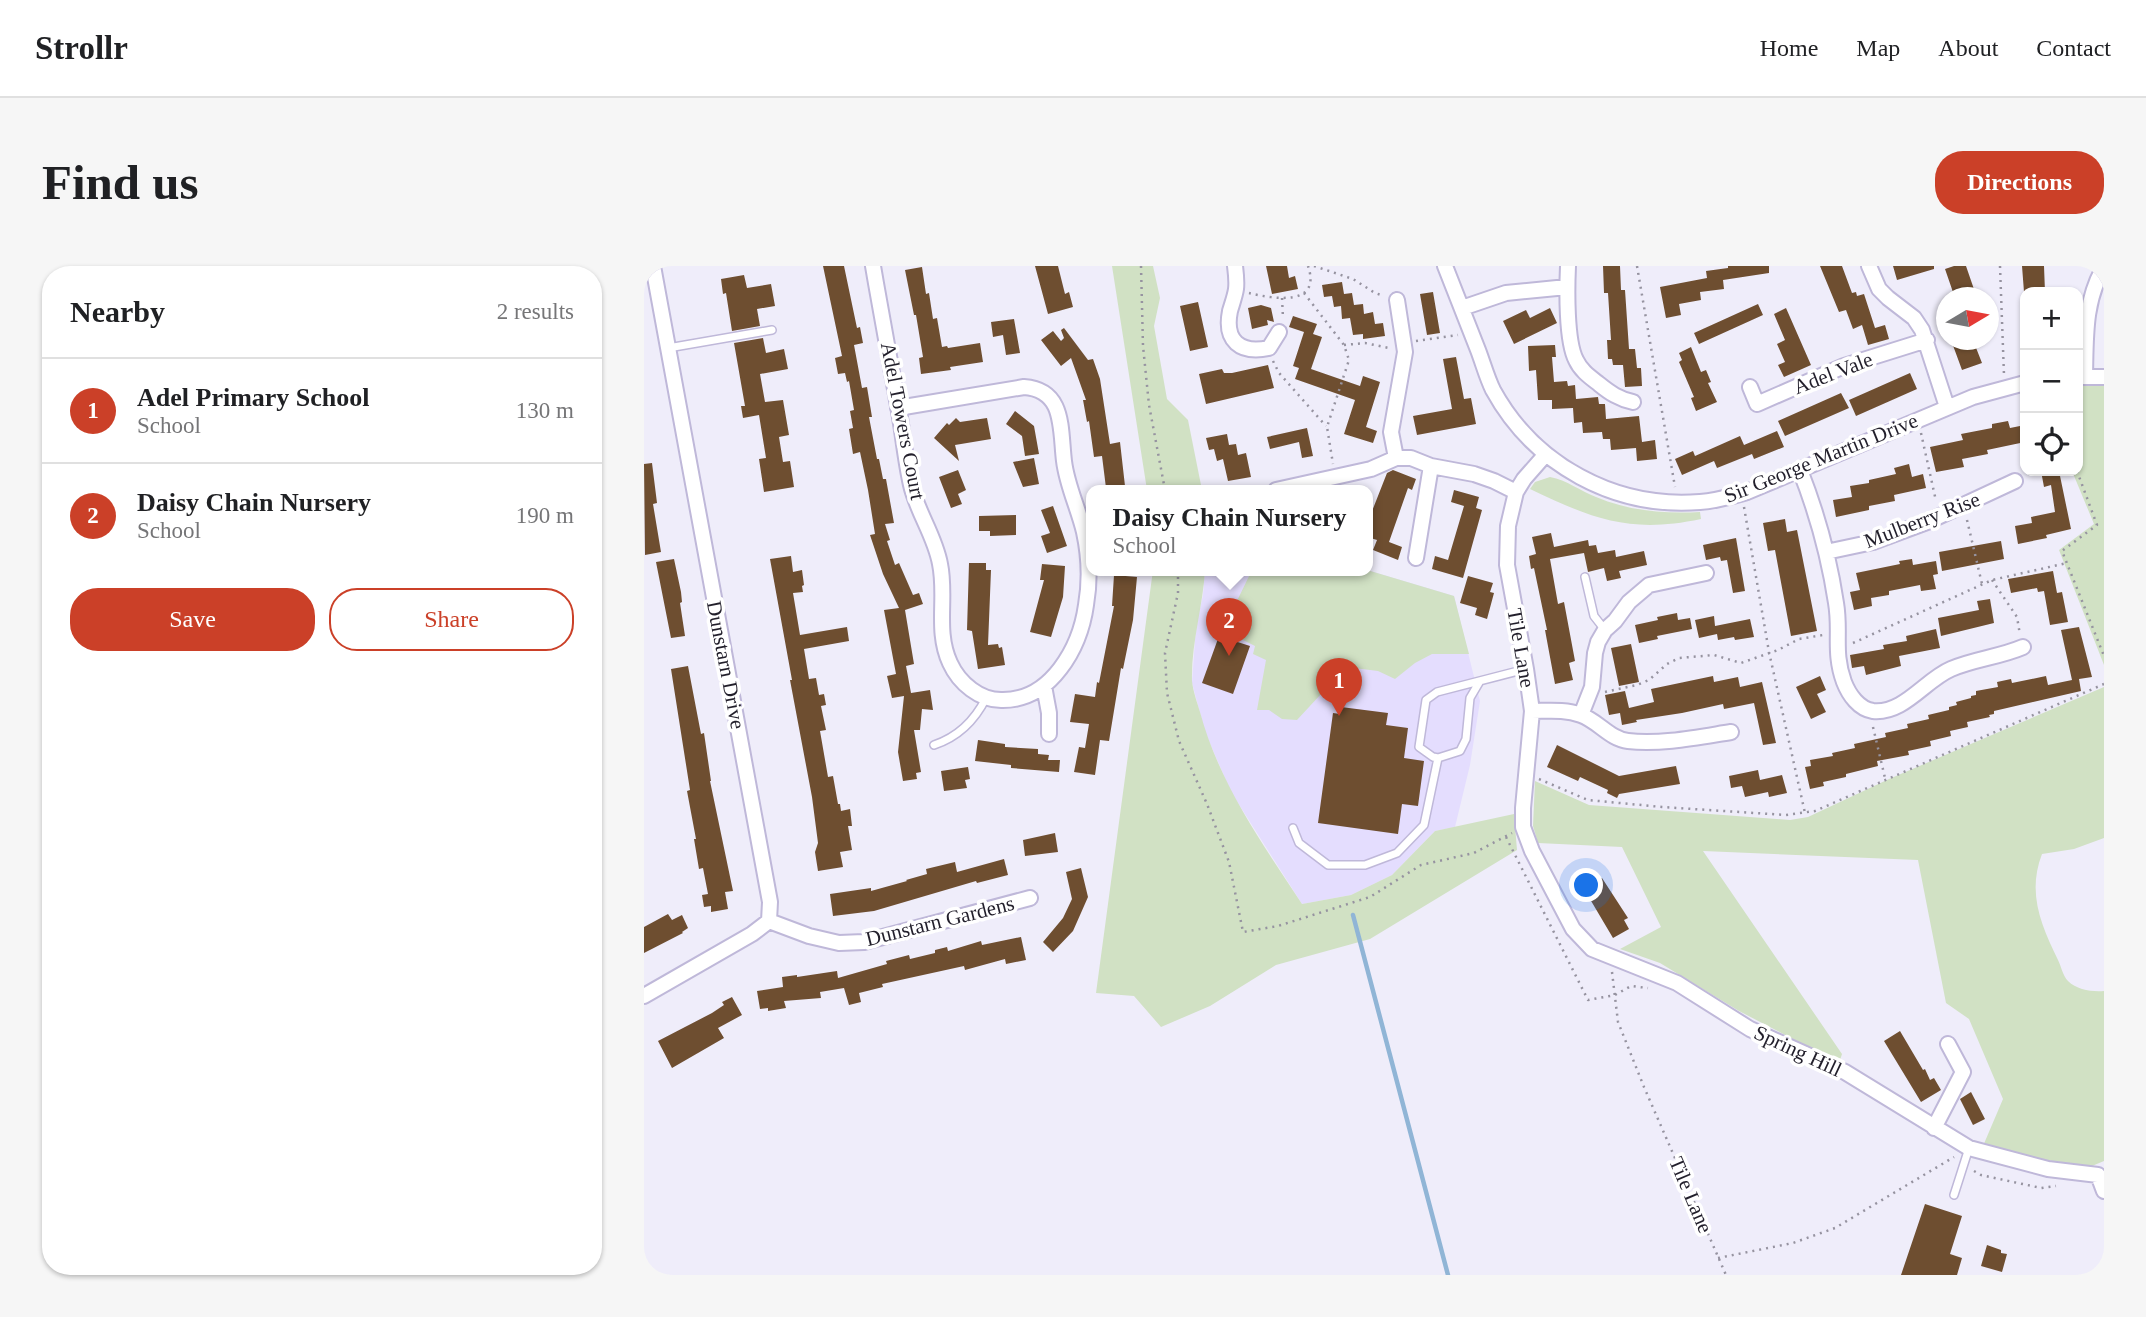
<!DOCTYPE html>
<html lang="en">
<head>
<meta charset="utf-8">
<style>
	:root { --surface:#fff; --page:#f6f6f6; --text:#202124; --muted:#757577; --line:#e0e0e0; --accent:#cb4028 }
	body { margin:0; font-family:Georgia,serif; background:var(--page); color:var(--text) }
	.controls { position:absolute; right:21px; top:21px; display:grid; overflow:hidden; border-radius:14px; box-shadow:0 2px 5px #0004 }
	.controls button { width:63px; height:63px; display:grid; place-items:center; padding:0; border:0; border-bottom:2px solid var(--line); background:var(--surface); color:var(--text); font:35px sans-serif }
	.compass { position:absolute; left:1292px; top:21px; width:63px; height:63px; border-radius:50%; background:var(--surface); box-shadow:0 2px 5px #0004; rotate:80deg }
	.you { position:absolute; left:943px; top:620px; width:24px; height:24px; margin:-18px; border:5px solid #fff; border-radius:50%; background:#1a73e8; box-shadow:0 0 0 10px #1a73e833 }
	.badge { display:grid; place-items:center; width:46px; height:46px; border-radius:50%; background:var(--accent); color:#fff; font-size:23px; font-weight:700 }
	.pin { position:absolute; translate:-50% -58px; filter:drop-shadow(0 2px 4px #0008) }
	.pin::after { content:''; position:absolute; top:37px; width:24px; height:21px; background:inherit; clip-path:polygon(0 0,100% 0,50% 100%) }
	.popup { position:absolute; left:442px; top:219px; width:287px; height:91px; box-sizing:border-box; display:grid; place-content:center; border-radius:14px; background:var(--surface); filter:drop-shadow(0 2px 5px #0005); font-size:23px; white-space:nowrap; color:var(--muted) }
	.popup b { font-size:26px; color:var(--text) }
	.popup::after { content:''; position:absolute; left:50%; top:100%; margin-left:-14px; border:14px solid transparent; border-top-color:var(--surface) }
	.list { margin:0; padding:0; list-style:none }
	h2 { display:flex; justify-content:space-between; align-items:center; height:91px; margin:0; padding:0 28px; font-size:30px }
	h2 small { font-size:23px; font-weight:400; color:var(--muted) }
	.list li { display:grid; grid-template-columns:46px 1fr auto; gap:21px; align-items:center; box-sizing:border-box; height:105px; padding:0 28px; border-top:2px solid var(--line) }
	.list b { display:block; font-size:26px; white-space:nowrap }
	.list p { margin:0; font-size:23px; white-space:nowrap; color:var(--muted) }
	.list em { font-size:23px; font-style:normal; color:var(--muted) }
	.actions { display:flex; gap:14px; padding:21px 28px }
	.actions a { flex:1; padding:16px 0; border:2px solid var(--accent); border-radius:28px; text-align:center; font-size:24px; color:var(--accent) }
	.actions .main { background:var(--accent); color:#fff }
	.icon { flex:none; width:38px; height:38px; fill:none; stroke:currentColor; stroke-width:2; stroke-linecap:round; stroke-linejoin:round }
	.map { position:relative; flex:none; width:1460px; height:1009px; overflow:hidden; border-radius:28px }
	header { display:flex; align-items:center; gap:42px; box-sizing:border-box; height:98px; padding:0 35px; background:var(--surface); border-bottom:2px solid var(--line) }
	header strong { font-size:33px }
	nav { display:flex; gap:38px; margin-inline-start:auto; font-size:24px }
	.intro { display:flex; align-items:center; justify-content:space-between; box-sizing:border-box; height:168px; padding:0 42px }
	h1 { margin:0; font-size:49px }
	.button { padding:18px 32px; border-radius:28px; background:var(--accent); color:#fff; font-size:24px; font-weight:700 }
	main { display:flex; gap:42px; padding:0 42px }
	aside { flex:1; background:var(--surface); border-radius:28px; box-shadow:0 2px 5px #0004 }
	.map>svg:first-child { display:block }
</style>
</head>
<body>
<header>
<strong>Strollr</strong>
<nav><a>Home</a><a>Map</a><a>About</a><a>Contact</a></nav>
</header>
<div class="intro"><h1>Find us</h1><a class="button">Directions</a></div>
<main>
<aside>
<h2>Nearby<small>2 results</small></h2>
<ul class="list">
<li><span class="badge">1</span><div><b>Adel Primary School</b><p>School</p></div><em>130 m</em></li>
<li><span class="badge">2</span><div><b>Daisy Chain Nursery</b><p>School</p></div><em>190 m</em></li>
</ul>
<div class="actions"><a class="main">Save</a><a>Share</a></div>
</aside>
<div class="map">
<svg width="1460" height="1009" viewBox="0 0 1460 1009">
	<rect width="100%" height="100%" fill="#efedfa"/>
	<path fill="#e4ddfe" d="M561,304h162l87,26 26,105 -10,64 -15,62 -20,4 -43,44 -41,20 -49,9 -71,-112 -26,-60 -13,-49 4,-57 7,-31z"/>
	<path fill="#d1e1c4" d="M468,0h41l7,32 -6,28 13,73 21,21 14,70h-55z
		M1434,117h26v282l-45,-115 35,-26 -22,-53h6z
		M906,211c17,3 30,14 46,20 33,14 69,17 104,15l1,7c-71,15 -108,0 -171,-30l5,-7z
		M509,304h52c-2,37 -14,73 -13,111 1,10 5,21 8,31 19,71 62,131 102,192l49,-9 41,-20 43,-44 79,-17 3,36 -147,89 -94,26 -66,41 -49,21 -27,-31 -38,-3z
		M608,304h115l87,26 15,58h-37l-17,9 -20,16 -17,-8 -32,-4 -49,53 -15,-1 -13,-9h-12l9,-50 -13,-6 2,-8 -22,-11 1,-28z
		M1460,421v151l-30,11 -32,5c-15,39 -1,71 16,106 3,6 5,16 10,21 9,9 24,11 36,10v170l-12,5 -84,-11 -25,-9 20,-47 -34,-80 -23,-16 -28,-143 -215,-9 139,203 -3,9 -100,-52 -79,-48 -40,-14 41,-22 -39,-80 -84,-4 -5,-17 2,-45 54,24 201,15 18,-3 81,-38z"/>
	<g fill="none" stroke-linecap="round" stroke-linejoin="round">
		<path stroke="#90b5d6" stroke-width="4.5" d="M709,649l95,360"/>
	</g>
	<path fill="#6e4e30" d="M179,0h21l13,62 3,-1 3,16 -9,2 8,43 5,-1 5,30h-3l8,42h2l4,20h3l8,44 -9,1 5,16 -3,1 8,24 4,-2 14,32 6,-2 4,11 -18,6 9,54 -8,2 5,27 19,-3 3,20 -11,-1 -2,21h-6l7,42 -5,1 1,6 -14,2 -5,-29 6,-56 -12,2 -5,-22 9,-2 -12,-64 15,-2 -16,-34 -13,-39 5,-1 -7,-44 -8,-38 -7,2 -4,-25 4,-1 -3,-17 4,-1 -5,-29 -2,1 -2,-9 -7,1 -3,-16 7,-2z
		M391,0h23l7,28 4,-2 4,15 -25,7z
		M622,0h21l2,12 6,-2 3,13 -26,5z
		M959,0h17l1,24h4l4,59h6l2,19h4l1,18 -17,1 -2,-22h-10l-1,-6h-4l-1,-19h4l-3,-47h-4z
		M1084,0h41v7l-46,7 1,9 -24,3 1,8 -22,4 2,11 -15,3 -6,-31 47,-9 -1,-7 22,-3z
		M1176,0h22l10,27 4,-1 1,4 7,-2 11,34 10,-3 4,14 -21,6 -6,-20 -9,4 -7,-19 -7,2z
		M1249,0h41v3l-37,11z
		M1310,0h12l11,32h-22l-10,-29z
		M1378,0h22l1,26h-21z
		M278,1l4,27 3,-1 4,26 4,-1 5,29 5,-1 1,2 32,-5 3,19 -33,5 1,3 -30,4 -2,-16 4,-1 -7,-42h-2l-9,-45z
		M100,9l3,13 24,-4 4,22 -18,3 3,17 -28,5 -6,-38 -3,1 -2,-15z
		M698,16l2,12 8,-1 2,12 9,-1 1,10 9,-2 2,12 8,-1 2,13 -22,3v-5l-10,1 -3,-17 -8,1 -1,-13 -7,1 -2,-11 -8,1 -2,-12z
		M789,26l7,41 -13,2 -7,-41z
		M554,36l10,45 -18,4 -10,-45z
		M1114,38l5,11 -64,29 -5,-11z
		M617,39l10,3 3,14 -7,-2 1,5 -16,4 -4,-21z
		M906,42l7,15 -43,21 -11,-23 23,-11 4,8z
		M1142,42l25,57 -27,12 -6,-12 7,-3 -8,-18 8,-4 -11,-26z
		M649,50l24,8 -4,10 9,3 -11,32 49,17 3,-10 17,6 -14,45 11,4 -4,12 -29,-9 11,-34 -60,-21 4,-11 -6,-2 11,-34 -15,-5z
		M370,53l6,34 -14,2 -3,-20 -10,2 -2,-15z
		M420,62l24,32 5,-1 7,20 10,65 10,-2 5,44 -19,2 -4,-32 -8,1 -5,-36 -2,1 -4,-22h3l-15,-42 -10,8 -20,-26 12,-9 8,10 3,-3 -3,-8z
		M119,72l3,15 18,-4 4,20 -28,5 5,28 18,-2 6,35 -10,2 4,25 7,-1 4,26 -30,5 -5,-33 7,-1 -7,-43 -16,3 -2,-12h4l-11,-63z
		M1307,74h22l9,23 -20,7z
		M911,79l1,12h-4l2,25 13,-1 1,5 7,-1 1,14 22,-2 1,7h6l1,15 33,-3 3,26 13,-2 2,19 -20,2 -1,-13 -25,2 -1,-11h-7l-1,-7 -19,1 -1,-11 -8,1 -1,-15 -21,1v-9h-14l-2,-30 -7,1 -1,-25z
		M1047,81l10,25 5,-2 5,12 -3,1 9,19 -21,9 -5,-13 3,-1 -15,-35 3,-2 -3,-7z
		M812,91l8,42 7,-1 5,26 -59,11 -4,-19 39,-7 -9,-50z
		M624,99l6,23 -68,16 -7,-30 23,-5 2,4h8z
		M1266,107l7,16 -61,27 -7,-16z
		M1197,127l8,15 -64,28 -7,-15z
		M371,145l19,15 5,28 -14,2 -3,-20 -16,-12z
		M312,152l4,4 27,-4 4,21 -36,6 4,16 -25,-23 13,-15 2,2z
		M1364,155l2,7 15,-3v17l-38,8 1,4 -26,5 2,8 -28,5 -6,-25 33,-7 -2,-6 31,-6v-4z
		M663,162l6,28 -11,2 -3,-16 -29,7 -3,-12z
		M1133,165l7,16 -30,12 -2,-5 -35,14 -3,-7 -32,14 -7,-16 18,-8 2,5 45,-20 4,9z
		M583,168l2,11 7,-1 2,11 8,-2 5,24 -23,4 -5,-22 -6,2 -3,-12 -5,1 -3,-12z
		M390,192l5,26 -16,3 -10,-25z
		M8,197l5,40 -4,1 8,48 -16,3 -1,-91z
		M1265,198l3,13 11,-3 3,14 -32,7 1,6 -26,5v4l-33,7 -3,-17 19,-3 -2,-11 19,-3v-3l27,-6 -2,-6z
		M314,204l8,20 -8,4 4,10 -11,4 -12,-31z
		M749,204l23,9 -4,11 -4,-2 -19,54 13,5 -4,13 -25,-10 4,-10 -10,-3v-13l20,-51z
		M1397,205h18l12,58 -25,6 1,3 -29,6 -3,-18 17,-3 -1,-6 24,-5 -4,-27 -7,2z
		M810,224l25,7 -3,11 6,2 -19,68 -31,-9 3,-13 13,4 16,-54 -13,-4z
		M409,240l14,40 -20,7 -6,-17 9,-3 -9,-23z
		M372,249v20l-26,1v-5h-11v-15z
		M1141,253l2,13 10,-2 20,101 -26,5 -16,-86 -7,1 -5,-28z
		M907,267l3,14 34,-7 1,6 7,-1 2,8 17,-3 1,7 28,-6 3,14 -28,6 2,7 -14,3 -3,-13 -16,4 -4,-19 -34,6 8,45 6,-2 11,59 -6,2 4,17 -18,4 -10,-54h2l-13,-62 -3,1 -2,-13 7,-2 -4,-17z
		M1092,272l9,53 -12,2 -6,-33 -6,1 -1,-4 -14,3 -3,-15z
		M1357,275l3,18 -62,12 -3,-19z
		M147,290l2,16 9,-2 2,15 -2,1 1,6 -10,1 7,42 47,-8 2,14 -45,8 5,30 7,-1 3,17 5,-1 2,11 -5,1 5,24 -6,1 8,46 5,-1 5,28h2l1,7 9,-2 2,17h-4l4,24 -12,2 3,15 -25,4 -3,-19 3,-9 -6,-46 -22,-117h2l-22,-121z
		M30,293l7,33 1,10 -2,1 5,33 -14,2 -15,-76z
		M1268,293l1,6 23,-4 2,13 -5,1 3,14 -15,2 -1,-6 -31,6v4l-18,3 1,8 -18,4 -4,-18 10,-2 -4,-17 44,-9 -1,-3z
		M325,297h17v7h5l-3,75 10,-1 1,4 3,-1 3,18 -27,4 -6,-38 -5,-1z
		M398,298l23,2 -2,31 -12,40 -21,-5 14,-52h-4z
		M1409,305l4,22 5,-1 6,30 -18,3 -6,-34 -6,1 -1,-4 -26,5 -3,-14z
		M470,309l23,2 -4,43 -10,49 -2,-1 -12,73 -9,-1 -5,35 -21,-3 5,-25 6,1 4,-24 -19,-2 5,-28 20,3 2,-15 2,1 15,-77h-2z
		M824,310l25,7 -3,9 4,1 -7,26 -12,-4 2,-7 -17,-5z
		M1346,333l4,24 -53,13 -3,-18 41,-8 -2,-9z
		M1033,347l1,7 12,-2 2,11 -35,7 1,3 -19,4 -4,-18 23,-5 -1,-3z
		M1070,350l1,10 35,-7 4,18 -19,3 -1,-3 -16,3 -1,-6 -18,4 -4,-18z
		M1435,361l13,50 -13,2 2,12 -87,20v3l-5,1 1,2 -23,5 1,5 -18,4 1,5 -21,5 1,5 -23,5 1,4 -32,6 1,5 -32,8v3l-23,5 1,4 -14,3 -5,-22 6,-1 -1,-6 23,-4 -1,-3 23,-5 -1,-4 32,-7 -1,-4 23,-5 -1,-4 22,-5 -1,-4 21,-5v-3l8,-2 -1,-3 15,-4v-2l5,-1v-4l22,-4 -1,-5 14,-3 1,4 34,-7 2,9 24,-5 -11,-50z
		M1292,363l4,19 -41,8 2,10 -35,9 -2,-9 -12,2 -2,-13 34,-6 -1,-4 24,-4 -1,-5z
		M575,370l31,10 -17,48 -31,-11z
		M987,378l8,38 -20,4 -8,-38z
		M44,400l13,68 3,-1 7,48h-1l23,110 -8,1 3,17 -17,3v-6l-7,1 -2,-12 6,-1 -5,-26 -4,1 -5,-30h2l-9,-48 3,-1 -19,-121z
		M1069,410l1,6 24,-5 2,10 22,-5 14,61 -13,2 -9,-42 -30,6 -1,-5 -41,9 -46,7 1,2 -15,3 -2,-12 -11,2 -4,-20 20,-4 4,17 25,-6 -3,-13z
		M1176,410l6,14 -9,4 9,18 -15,7 -15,-32z
		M697,441l47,6 -2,12 22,3 -4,30 20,3 -6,45 -16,-2 -4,30 -80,-11 15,-110 7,1z
		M334,474l27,4v3l33,2v5l11,1 -1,5h12l-1,12 -48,-4v-3l-36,-4z
		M913,479l62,31 57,-10 4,18 -61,10 -2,4 -10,-5 1,-3 -28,-13 -2,4 -31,-14z
		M324,501l2,12 -5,1 2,8 -23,3 -3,-20z
		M1114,504l2,10 22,-5 5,18 -18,4 -1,-5 -23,5 -3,-11 -11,2 -2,-12z
		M411,567l3,19 -33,4 -2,-16z
		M360,593l4,16 -31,8 -1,-2 -102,30 -41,5 -3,-22 41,-6v3l36,-10 -1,-1 21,-6 -1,-5 29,-7 2,10z
		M437,602l7,29 -15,34 -20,21 -10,-10 20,-24 9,-19 -6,-27z
		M958,612l26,40 -4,2 5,9 -16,9 -29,-49z
		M24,648l4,6 10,-5 6,13 -6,4 1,1 -39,20v-26z
		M377,671l5,23 -20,4 -1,-5 -40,11 -1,-4 -82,18 1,3 -24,6 2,9 -12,3 -5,-17 -24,4 1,6 -37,3 2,7 -18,3v-3l-8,1 -3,-18 26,-4 -1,-10 15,-2v2l40,-6 1,7 49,-14 -1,-3 23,-6 1,4 25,-6v-3l12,-3 1,4 33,-10 1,4z
		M88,731l10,18 -24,13 6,10 -52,30 -14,-27 54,-28 12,-8 -2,-3z
		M1256,765l23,39 2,-1 5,11 4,-2 7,12 -20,12 -37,-61z
		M1327,826l14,27 -12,6 -13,-26z
		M1281,938l37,12 -12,38 12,4 -5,17h-56z
		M1343,979l14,5v3l6,1 -5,18 -21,-6z"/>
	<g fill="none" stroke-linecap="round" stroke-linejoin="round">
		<defs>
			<path id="lane" d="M24,82l104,-18
				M941,311l9,39 11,14
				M290,479c24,-8 41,-25 52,-47
				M794,492l22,-7 6,-12 4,-41 10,-17
				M649,562l6,15 29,22h37l32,-12 27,-28 14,-67 -5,-1 -14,-10 7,-47 11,-8 89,-23
				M1310,929l15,-47"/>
			<path id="street" d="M229,0c8,47 17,94 25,140 5,26 7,53 13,79 6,27 24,51 29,79 7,33 -5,67 10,99 9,20 30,38 53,37 48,0 77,-52 83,-95 4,-23 3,-50 -2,-73 -6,-25 -17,-46 -20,-71 -4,-33 1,-71 -40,-74l-126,21
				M591,0c1,8 2,15 1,23 -1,7 -4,15 -6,22 -6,30 10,43 39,37l10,-16
				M801,0c11,28 22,56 33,84 5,13 9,28 15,40 41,75 122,119 207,112 17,-1 32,-6 47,-10l226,-95 52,-14
				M924,0c-1,22 -2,75 8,94 5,11 14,17 23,24 11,9 20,15 34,18
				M1225,0l10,23 9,9 26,20 8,12 25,77
				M818,42l44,-15 61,-6
				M1441,110c1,-39 -1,-74 19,-109
				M1435,111h25
				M1106,121l7,17 87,-38 83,-26
				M902,188l-22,25 -8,13 -8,34 -1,39 19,104 6,42 -9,97v19l9,24 41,78 19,20 85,34 73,46 95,43 124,76 79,21 50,6 6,16
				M752,192l-5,-26 14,-80 -8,-52
				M1156,204c17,43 29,87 36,133 5,29 -3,49 8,79 5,13 15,27 29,29 31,3 52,-31 78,-42 23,-10 49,-12 72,-22
				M632,224l95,-21 25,-11h15l20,8 43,8 20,7 22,11
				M1182,286l47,-10 54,-20 88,-41
				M772,292l15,-92
				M400,420l5,27v21
				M888,445c16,0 33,-2 49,4 17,6 29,24 47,26 32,4 71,-4 103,-9
				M937,449l11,-28 3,-34 3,-11 7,-12 10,-9 14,-19 20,-17 57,-12
				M125,655l40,15 30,7 25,-1 166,-44
				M0,730l108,-62 17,-13 1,-19 -117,-636
				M1290,862l29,-56 -15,-28"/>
		</defs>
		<use href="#lane" stroke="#bfb8d9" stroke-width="10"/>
		<use href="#street" stroke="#bfb8d9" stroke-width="18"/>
		<path stroke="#9693a0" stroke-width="2.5" stroke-dasharray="2 5" stroke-linecap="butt" d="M497,0l2,80 6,59 16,85
			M670,0l39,13 22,14 9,3
			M993,0l38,221
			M1356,0l4,109
			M605,27c25,6 73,14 59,-27
			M660,27l40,52 5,15 -22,67 6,37
			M638,32l1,20
			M772,75l42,-6
			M700,79l21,-2 24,5
			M629,95l6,12 47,53
			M1277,167l15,68
			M1433,205l20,54 -35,26 42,105
			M1100,241l25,145 36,161
			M1323,254l15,64
			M534,304v23l-13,60 2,40 12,48 28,63 22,58 14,70 35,-6 92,-29 51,-32 53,-12 38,-20
			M1348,314l25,37 3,18
			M1209,377l139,-63 75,-17
			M961,426l32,-7 12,-5 18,-16 12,-6 35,-3 27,8 37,-13 21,-11 24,-4
			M1229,461l12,51
			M895,513l49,21 74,7 124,8 29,-4 289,-127
			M862,571l82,163 27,-5 16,-9 17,2
			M968,706l6,50 26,65 82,188
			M1330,905l7,4 60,13 15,-2
			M1074,992l75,-15 42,-15 119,-71"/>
		<use href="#lane" stroke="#fff" stroke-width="7"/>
		<use href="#street" stroke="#fff" stroke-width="14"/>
	</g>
	<g text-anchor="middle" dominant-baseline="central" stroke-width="7" stroke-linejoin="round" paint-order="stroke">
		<g font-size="21" fill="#221f2b" stroke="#fff">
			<text transform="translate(1189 107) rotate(-21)">Adel Vale</text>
			<text transform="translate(259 155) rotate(79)">Adel Towers Court</text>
			<text transform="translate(1177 192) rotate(-22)">Sir George Martin Drive</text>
			<text transform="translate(1278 254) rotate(-21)">Mulberry Rise</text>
			<text transform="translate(877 382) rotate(80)">Tile Lane</text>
			<text transform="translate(82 399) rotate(79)">Dunstarn Drive</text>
			<text transform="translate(296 655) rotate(-14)">Dunstarn Gardens</text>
			<text transform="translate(1154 785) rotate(25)">Spring Hill</text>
			<text transform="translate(1047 929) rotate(67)">Tile Lane</text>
		</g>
	</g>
</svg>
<div class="controls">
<button>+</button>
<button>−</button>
<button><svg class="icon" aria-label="locate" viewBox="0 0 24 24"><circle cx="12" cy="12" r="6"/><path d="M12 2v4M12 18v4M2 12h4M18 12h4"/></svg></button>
</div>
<svg class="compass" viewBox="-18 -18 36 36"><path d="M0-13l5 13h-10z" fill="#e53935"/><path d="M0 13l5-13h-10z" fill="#757577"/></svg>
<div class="you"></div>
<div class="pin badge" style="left:695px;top:450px">1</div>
<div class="pin badge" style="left:585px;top:390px">2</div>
<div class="popup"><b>Daisy Chain Nursery</b>School</div>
</div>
</main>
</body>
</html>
